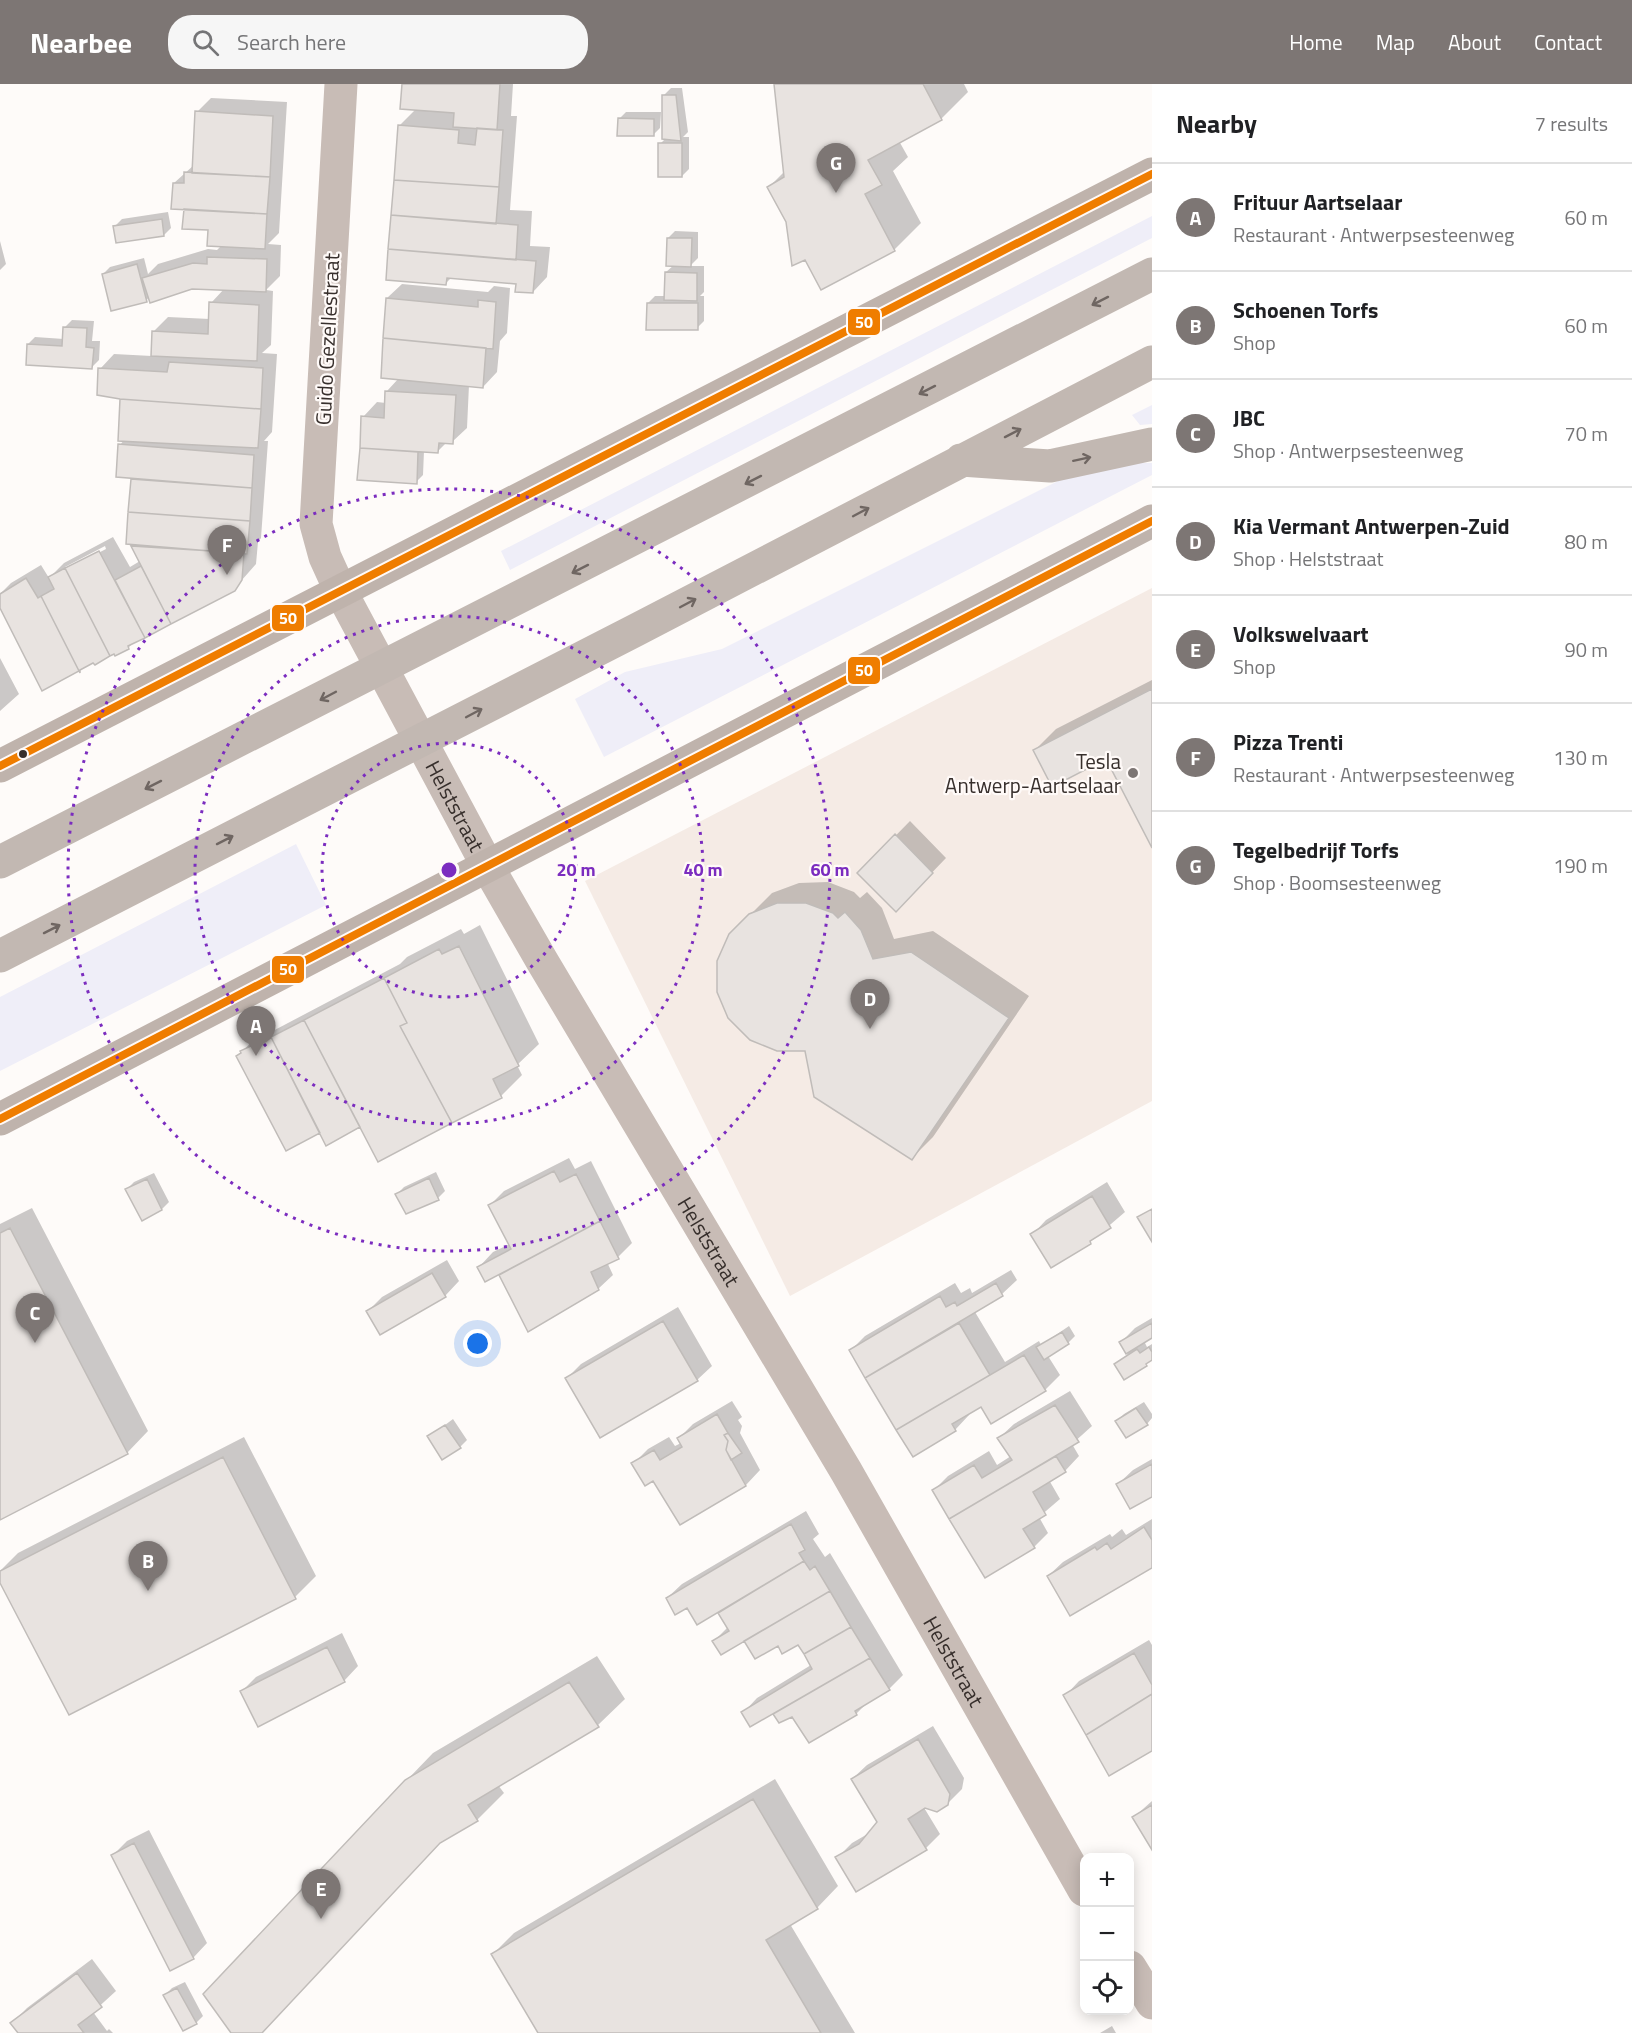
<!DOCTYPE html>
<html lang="en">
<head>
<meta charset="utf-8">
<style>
	:root { --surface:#fff; --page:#f6f6f6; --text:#202124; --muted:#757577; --line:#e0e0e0; --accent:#7d7674 }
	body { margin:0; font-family:"Titillium Web",sans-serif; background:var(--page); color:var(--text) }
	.controls { position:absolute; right:18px; bottom:18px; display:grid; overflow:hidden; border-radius:12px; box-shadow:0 3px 15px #0003 }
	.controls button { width:54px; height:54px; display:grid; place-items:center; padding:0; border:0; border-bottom:2px solid var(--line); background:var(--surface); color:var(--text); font:30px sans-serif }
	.you { position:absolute; left:478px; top:1260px; width:21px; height:21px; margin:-15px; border:4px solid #fff; border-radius:50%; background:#1a73e8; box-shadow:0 0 0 9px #1a73e833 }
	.badge { display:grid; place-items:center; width:39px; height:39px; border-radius:50%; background:var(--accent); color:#fff; font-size:20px; font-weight:700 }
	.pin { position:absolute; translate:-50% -50px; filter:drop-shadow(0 2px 3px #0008) }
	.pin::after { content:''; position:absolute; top:32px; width:21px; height:18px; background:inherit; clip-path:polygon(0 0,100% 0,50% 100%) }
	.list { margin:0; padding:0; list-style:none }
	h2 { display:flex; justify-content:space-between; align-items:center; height:78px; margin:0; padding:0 24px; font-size:26px }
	h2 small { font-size:20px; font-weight:400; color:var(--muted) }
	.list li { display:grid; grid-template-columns:39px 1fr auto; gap:18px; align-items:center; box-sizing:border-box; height:108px; padding:0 24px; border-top:2px solid var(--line) }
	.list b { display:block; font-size:22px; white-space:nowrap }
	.list p { margin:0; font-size:20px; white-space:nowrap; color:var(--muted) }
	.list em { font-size:20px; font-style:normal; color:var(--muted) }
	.icon { flex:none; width:33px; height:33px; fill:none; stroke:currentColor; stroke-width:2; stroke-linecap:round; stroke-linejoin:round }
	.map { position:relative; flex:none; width:1152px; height:1949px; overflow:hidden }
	header { display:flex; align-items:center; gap:36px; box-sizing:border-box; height:84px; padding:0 30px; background:var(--accent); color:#fff }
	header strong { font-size:28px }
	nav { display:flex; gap:33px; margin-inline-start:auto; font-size:21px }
	.search { width:420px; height:54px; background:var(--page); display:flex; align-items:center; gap:15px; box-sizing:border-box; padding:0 21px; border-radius:24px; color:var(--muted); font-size:22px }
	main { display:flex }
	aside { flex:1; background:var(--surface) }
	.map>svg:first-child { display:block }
</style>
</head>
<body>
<header>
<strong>Nearbee</strong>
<div class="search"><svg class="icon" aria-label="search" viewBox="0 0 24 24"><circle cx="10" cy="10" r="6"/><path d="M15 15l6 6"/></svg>Search here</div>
<nav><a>Home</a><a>Map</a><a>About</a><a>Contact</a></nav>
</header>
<main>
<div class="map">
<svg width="1152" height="1949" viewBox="0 0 1152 1949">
	<rect width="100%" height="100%" fill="#fefbf9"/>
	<path fill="#f5ebe5" d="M1152,504v513l-362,195 -205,-415z"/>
	<path fill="#efeef8" d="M1152,132v22l-642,332 -9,-19z
		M1152,321v19l-12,1 -8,-10z
		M1132,379h20v12l-548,282 -29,-58 50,-27 97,-23 340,-170z
		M296,760l30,61 -326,166v-74z"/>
	<path fill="#0003" fill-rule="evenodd" d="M403,0h110l-2,32h6l-7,94 22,1 -2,35 20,1 -3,30 -14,15 -15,-10 -66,-5 -6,6 -47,-157 17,-17z
		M776,0h188l4,8 -27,27 -42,22 9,16 -15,14 28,52 -27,27 -107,-29 -18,-34 16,-16z
		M671,4h11l6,44 -5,5h6v32l-7,7 -22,-32 6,-6 -2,-43z
		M211,14l76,4 -8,131 -11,11 13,1 -1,31 -14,14 7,1 -2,54 -9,8 15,1 -5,78 -8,9h4l-7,97 -3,4 -2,22 -22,25 -98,51 -8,8 -128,-43v-11l11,-11 30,-18 8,13 15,-15 49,-26 17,30 10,-6 -7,-15 3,-2 -8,-1 4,-66 -12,-32 4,-5 -2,-42 -22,-29 14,-15 38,2 1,-24 15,-15 42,2 1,-16 13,-14 -32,-1 -43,9 -3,4 -43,-27 7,-7 34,-9 4,16 10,-10 50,-15 9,1 5,-5 -12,-17 -25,-20 -11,-25 20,-18 3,-53zM105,462l1,3 -41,21v-3z
		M626,28h35l-1,16 -7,7 -34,-16z
		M168,128l3,16 -7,7 -49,-9 7,-7z
		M675,147l23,1v26l-8,8h14v26l-4,4h4v25l-7,7 -49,-25 7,-7h11v-24l8,-7 -6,-27z
		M0,157l6,23 -6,6z
		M402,200l86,8 6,-6 16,2 -3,45 -7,8 -3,31 -14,15 -14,-2 -2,43 -15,14h-5l-10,10 -13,-1 -1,24 -7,7 -55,-34 2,-31 14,-15 9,1 1,-12 12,-13 -12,-80z
		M72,236l22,1 -2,20h8l-1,19 -7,7 -64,-23 7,-7 29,2 1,-12z
		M0,574l19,36 -19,17z
		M1152,596v165l-45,-88 -72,-7 21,-21z
		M910,737l36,37 -50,52 -37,-37z
		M828,798l26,10 6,6 7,-6 15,16 12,31 39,-8 96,65 -96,141 -21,21 -106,-109 -76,-114 42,-42 27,-10z
		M480,841l59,119 -22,21 5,10 -21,21 -140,29 -40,6 -84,-75 20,-19 12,-6v2l131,-69 7,-7 54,-28 3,5z
		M569,1074l6,11 16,-8 41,82 -14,14 -11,5 6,13 -15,14 -70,41 -28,-57 -21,-6 14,-15 17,-8 -20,-39 14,-14z
		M436,1088l9,19 -7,7 -41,-4 7,-7z
		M154,1089l15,29 -7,7 -19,10 -16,-30 7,-7z
		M1107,1098l18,30 -35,30 -58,-7 14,-15z
		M32,1124l116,223 -21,22 -127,66v-295z
		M447,1176l12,21 -14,15 -77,15 14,-14z
		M1011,1186l6,10 -15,14 -27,18 30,50 34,-21 2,4 28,-19 6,10 -7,7 -20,13 12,19 -15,15 -64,15 -13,8 1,2 -14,15 -42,25 -62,-105 14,-14 90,-53 6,10 9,-5 2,5z
		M678,1223l34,59 -15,14 -131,-1 15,-15z
		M1152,1234v19l-8,4 3,6 5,-3v15l-27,19 -9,-14 12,-10 -7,-12 14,-14z
		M1070,1307l22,35 -20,18 7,12 -14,15 -16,9 11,19 -21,18 9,16 -14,14 -48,29 -52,-86 14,-14 41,-25 8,14 14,-9 -12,-18 15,-14z
		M732,1317l10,16 -4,3 4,6 -2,7 20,37 -14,15 -66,38 -27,-44 -20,-15 15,-15 21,-12 6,9 6,-3 -2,-5 14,-14z
		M1144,1318l8,12v4l-5,6 -30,-3 7,-7z
		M453,1335l14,21 -7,7 -31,-10z
		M244,1353l72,139 -21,21 -295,-18v-8l18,-18z
		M1152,1375v36l-34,-11 15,-14z
		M806,1427l13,23 -6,5 12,18 5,-4 73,122 -14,14 -19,11 -14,14 -63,1 -13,6 -7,-9 -30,1 14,-15 54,-33 -12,-22 -21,1 -33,-5 -31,2 14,-14 -9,-16 -31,-5 -21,-8 15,-14z
		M1152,1435v47l-104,10 15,-14 47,-28 2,3 10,-8 4,6z
		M342,1549l16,33 -14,15 -102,10 14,-14z
		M1149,1556l3,5v104l-87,-53 14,-15z
		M597,1572l28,43 -27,26 -100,60 6,8 -27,27 -34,20 -182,193h-28l173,-252 27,-28z
		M933,1642l31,52 -2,11 -15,15 -24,2 17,28 -14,14 -89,10 15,-15 19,-11 8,-9 -27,-44 15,-14z
		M775,1695l63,107 -21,22 -27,16 65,109h-316l-46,-79 21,-21z
		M1152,1717v46l-18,-30z
		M149,1746l58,113 -14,15 -80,-103 14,-14z
		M92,1875l24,32 -23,21 14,19 2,-2 4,4h-93l-8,-10 15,-15z
		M185,1898l18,34 -7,7 -31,-28 7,-7z
		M1112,1942l4,7h-16z"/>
	<path fill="#e8e3e0" stroke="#c0bcb9" stroke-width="1.5" d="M402,0h98l-3,46 -44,-3 1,-14 -54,-4z
		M774,0h149l19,36 -74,40 14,25 -17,9 30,57 -74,39 -16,-30 -13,6 -6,-44 -19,-35 17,-10z
		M662,11h14l5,46 -19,-2z
		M195,27l78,5 -3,61 -78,-4z
		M618,34l36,1v17h-37z
		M398,41l61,5 -1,13 17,2 2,-17 26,2 -4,57 -105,-7z
		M658,59h24v34h-24z
		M184,88l86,5 -3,37 -96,-5 2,-26h11z
		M394,96l105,7 -3,37 -105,-9z
		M184,125l83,5 -2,35 -58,-3 1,-16 -26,-1z
		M391,131l127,10 -2,35 -128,-11z
		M162,135l2,17 -48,7 -3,-17z
		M667,154h25l-1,29 -25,-1z
		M388,165l148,12 -3,32 -18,-1 1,-8 -69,-6 -1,7 -60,-5z
		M207,173l60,2 -1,33 -74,-3 -42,14 -8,-25 51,-15 14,1z
		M137,180l10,38 -36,9 -9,-37z
		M665,188l32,1v28l-33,-1z
		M386,214l92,9v-7l18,2 -3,47 -110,-11z
		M209,218l50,3 -2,56 -106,-5 1,-25 56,3z
		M647,219h51v27h-52z
		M63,243l24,1 -1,19 8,1 -2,21 -66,-4 1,-21 35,2z
		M383,254l103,10 -3,40 -102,-10z
		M169,278l94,6 -2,41 -141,-10 -23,-4 1,-27 69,4z
		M385,307l71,4 -3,49 -14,-1 -1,10 -78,-5 1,-32 23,2z
		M120,315l141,10 -3,39 -140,-7z
		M118,360l136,11 -2,33 -136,-11z
		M360,364l58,4 -1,32 -60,-4z
		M131,395l121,9 -2,33 -122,-9z
		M128,428l122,9 -3,33 -121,-10z
		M131,462l113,7 -2,27 -7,11 -64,33z
		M99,467l46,87 -17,8 1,3 -14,7 -1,-2 -4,2 -45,-88z
		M141,482l30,58 -26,14 -30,-58z
		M65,484l45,88 -15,9 -2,-2 -13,7v3l-39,-77 13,-7 -6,-12z
		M26,494l12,20 3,-2 38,75 -37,20 -42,-83v-14z
		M1152,605v159l-46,-89 -54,28 -19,-37z
		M895,750l38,39 -37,39 -39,-39z
		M777,819h29l27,10 5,5 7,-6 16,18 12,29 38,-7 98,66 -97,142 -98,-63 -9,-46h-28l-27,-11 -22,-22 -11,-26v-31l12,-27 20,-20z
		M459,862l60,120 -26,13 9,19 -50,25 -52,-97 7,-3 -23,-45 55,-29 3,5z
		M384,894l23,45 -7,3 52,97 -74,39 -74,-142z
		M304,936l56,107 -34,19 -55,-109z
		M271,953l49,96 -34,18 -50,-95 5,-3 -1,-2z
		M554,1087l6,11 16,-8 24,47 -115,61 -8,-15 34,-18 -23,-44z
		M429,1094l10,22 -33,14 -11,-20z
		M147,1095l15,31 -20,11 -17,-32z
		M1092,1112l19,32 -21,13 1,3 -40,24 -21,-34z
		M1152,1125v33l-15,-25z
		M600,1137l19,38 -28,13 8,18 -71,42 -29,-57z
		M10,1144l118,226 -128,66v-287z
		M432,1189l14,24 -66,38 -14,-24z
		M996,1199l7,13 -138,82 -16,-28 91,-54 6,11 9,-5 2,4z
		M663,1237l35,60 -98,57 -35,-60z
		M959,1239l31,52 -94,55 -31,-52z
		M1152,1239v15l-26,16 -7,-12z
		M1062,1248l7,12 -25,16 -8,-13z
		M1149,1263l3,5v8l-6,4 1,2 -23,14 -10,-16 23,-15 3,4z
		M1024,1271l22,36 -55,33 -10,-17 -29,17 4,7 -43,26 -17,-27z
		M1055,1321l24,37 -130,77 -17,-29 42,-25 8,13 30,-18 -15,-22z
		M1136,1324l12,17 -22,13 -11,-17z
		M717,1330l11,19 -4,2 4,6 -2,9 20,36 -66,39 -27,-44 -8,5 -14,-23 23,-13 6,10 22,-13 -5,-9z
		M445,1341l16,23 -19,12 -15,-24z
		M728,1349l14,20 -11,7 -5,-10 2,-9 -4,-6z
		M1056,1372l10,16 -33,20 13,23 -23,14 12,19 -50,30 -36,-59z
		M223,1373l73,142 -227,116 -69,-132v-12z
		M1152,1380v33l-22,12 -14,-25z
		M791,1440l14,26 -6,3 5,8 -107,64 -10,-17 -12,7 -9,-17z
		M1144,1443l8,13v28l-82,48 -23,-40 48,-29 2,3 10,-7 4,6z
		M804,1477l6,9 5,-4 15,25 -109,64 -9,-14 17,-10 -11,-18z
		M830,1507l21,36 -47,27 -6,-9 -16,9 -4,-8 -23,13 -11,-18z
		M851,1543l19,31 -120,69 -9,-15 71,-43 -8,-15z
		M327,1563l18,35 -87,45 -18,-36z
		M1134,1569l18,32v9l-66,41 -23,-40z
		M870,1574l20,32 -35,21 2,4 -48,28 -17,-26 -13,6 -6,-9z
		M569,1598l30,45 -131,78 10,16 -38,22 -178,190h-31l-28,-39 202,-214z
		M1152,1610v57l-43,25 -23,-41z
		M918,1655l32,55 -2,11 -11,7 -12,-4 -17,11 19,31 -71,42 -21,-35 24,-13 18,-22 -26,-43z
		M753,1715l65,110 -52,31 55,93h-283l-47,-79z
		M1152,1721v45l-20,-33z
		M134,1759l60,116 -24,12 -59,-116z
		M77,1889l25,34 -24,18 6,8h-66l-8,-10z
		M177,1904l20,36 -14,7 -20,-36z"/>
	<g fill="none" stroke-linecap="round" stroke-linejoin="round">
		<g stroke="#c8bcb6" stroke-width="33">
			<path id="s1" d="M341,0l-25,440 9,33 15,33 148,277 54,94 304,510 238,419"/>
			<path d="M1130,1883l22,36"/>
		</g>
		<path stroke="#bfb3ac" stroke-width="33" d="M0,682c384,-197 768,-395 1152,-592
			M0,1035l1152,-598"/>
		<path stroke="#c2b8b2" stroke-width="33" d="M961,376l89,6 102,-22
			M0,778c385,-194 769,-390 1152,-588
			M0,872l636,-326 516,-268"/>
		<defs>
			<path id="bus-1" d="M0,682l1152,-592
				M0,1035l1152,-598"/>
		</defs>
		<use href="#bus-1" stroke="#fffaf8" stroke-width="12"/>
		<use href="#bus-1" stroke="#ef7d00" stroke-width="8"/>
	</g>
	<defs><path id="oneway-shaft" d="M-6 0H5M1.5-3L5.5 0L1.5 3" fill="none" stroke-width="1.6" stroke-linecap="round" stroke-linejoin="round" transform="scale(1.5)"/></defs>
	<g stroke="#6f6662">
		<use href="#oneway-shaft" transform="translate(1100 217) rotate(153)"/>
		<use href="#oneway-shaft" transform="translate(927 306) rotate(153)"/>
		<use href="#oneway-shaft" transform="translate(1013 349) rotate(-27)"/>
		<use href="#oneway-shaft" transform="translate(1082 375) rotate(-12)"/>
		<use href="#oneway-shaft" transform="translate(753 396) rotate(153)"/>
		<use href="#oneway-shaft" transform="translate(861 428) rotate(-28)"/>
		<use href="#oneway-shaft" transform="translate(580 485) rotate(153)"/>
		<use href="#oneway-shaft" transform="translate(688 519) rotate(-28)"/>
		<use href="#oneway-shaft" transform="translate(328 612) rotate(152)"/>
		<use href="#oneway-shaft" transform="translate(474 629) rotate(-28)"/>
		<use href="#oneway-shaft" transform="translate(153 701) rotate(153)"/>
		<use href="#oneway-shaft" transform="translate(225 756) rotate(-27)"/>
		<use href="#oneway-shaft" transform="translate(52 845) rotate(-27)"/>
	</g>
	<g fill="none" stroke="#7b2cbf" stroke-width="3" stroke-dasharray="3 6">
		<circle cx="449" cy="786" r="127"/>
		<circle cx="449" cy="786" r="254"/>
		<circle cx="449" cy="786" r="381"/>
	</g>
	<circle fill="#372f2c" stroke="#fffaf8" stroke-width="2" cx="23" cy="670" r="5"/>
	<circle fill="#7d7674" stroke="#fffaf8" stroke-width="2" cx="1133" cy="689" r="6"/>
	<g text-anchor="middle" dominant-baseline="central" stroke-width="4.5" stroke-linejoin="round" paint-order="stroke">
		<g font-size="21" fill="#372f2c" stroke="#fffaf8">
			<text transform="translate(327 255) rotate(-87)">Guido Gezellestraat</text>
			<text stroke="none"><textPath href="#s1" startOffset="756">Helststraat</textPath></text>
			<text stroke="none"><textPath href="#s1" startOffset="1260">Helststraat</textPath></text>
			<text stroke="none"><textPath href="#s1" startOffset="1746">Helststraat</textPath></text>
		</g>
		<g font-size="21" fill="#372f2c" stroke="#fffaf8" text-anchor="end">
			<text x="1121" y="677">Tesla<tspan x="1121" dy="24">Antwerp-Aartselaar</tspan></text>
		</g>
	</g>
	<circle cx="449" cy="786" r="9" fill="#7b2cbf" stroke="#fffaf8" stroke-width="3"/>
	<g font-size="18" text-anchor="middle" font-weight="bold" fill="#7b2cbf" stroke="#fffaf8" stroke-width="4.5" stroke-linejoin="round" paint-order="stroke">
		<text x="576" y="792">20 m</text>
		<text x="703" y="792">40 m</text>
		<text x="830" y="792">60 m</text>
	</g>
	<g stroke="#fffaf8" stroke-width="2">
		<rect x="847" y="224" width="34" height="28" rx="6" fill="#ef7d00"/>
		<rect x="271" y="520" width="34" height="28" rx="6" fill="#ef7d00"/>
		<rect x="847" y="572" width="34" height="29" rx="6" fill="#ef7d00"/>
		<rect x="271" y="871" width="34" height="29" rx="6" fill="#ef7d00"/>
	</g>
	<g font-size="16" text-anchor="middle" font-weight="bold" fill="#fff">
		<text x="864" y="244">50</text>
		<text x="288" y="540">50</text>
		<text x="864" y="592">50</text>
		<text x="288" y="891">50</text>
	</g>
</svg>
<div class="controls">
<button>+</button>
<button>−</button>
<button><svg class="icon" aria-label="locate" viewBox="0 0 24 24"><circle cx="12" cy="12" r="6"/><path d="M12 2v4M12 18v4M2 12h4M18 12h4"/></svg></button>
</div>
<div class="you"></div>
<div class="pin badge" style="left:256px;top:972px">A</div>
<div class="pin badge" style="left:148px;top:1507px">B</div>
<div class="pin badge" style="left:35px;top:1259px">C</div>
<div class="pin badge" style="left:870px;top:945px">D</div>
<div class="pin badge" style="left:321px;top:1835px">E</div>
<div class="pin badge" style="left:227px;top:491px">F</div>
<div class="pin badge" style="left:836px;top:109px">G</div>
</div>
<aside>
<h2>Nearby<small>7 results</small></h2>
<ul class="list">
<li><span class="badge">A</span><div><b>Frituur Aartselaar</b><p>Restaurant · Antwerpsesteenweg</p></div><em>60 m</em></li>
<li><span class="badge">B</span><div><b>Schoenen Torfs</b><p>Shop</p></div><em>60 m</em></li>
<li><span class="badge">C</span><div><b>JBC</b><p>Shop · Antwerpsesteenweg</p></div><em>70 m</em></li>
<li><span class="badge">D</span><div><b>Kia Vermant Antwerpen-Zuid</b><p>Shop · Helststraat</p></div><em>80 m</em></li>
<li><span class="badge">E</span><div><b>Volkswelvaart</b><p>Shop</p></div><em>90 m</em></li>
<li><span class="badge">F</span><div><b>Pizza Trenti</b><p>Restaurant · Antwerpsesteenweg</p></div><em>130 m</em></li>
<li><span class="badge">G</span><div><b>Tegelbedrijf Torfs</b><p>Shop · Boomsesteenweg</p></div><em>190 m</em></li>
</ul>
</aside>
</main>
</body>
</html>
